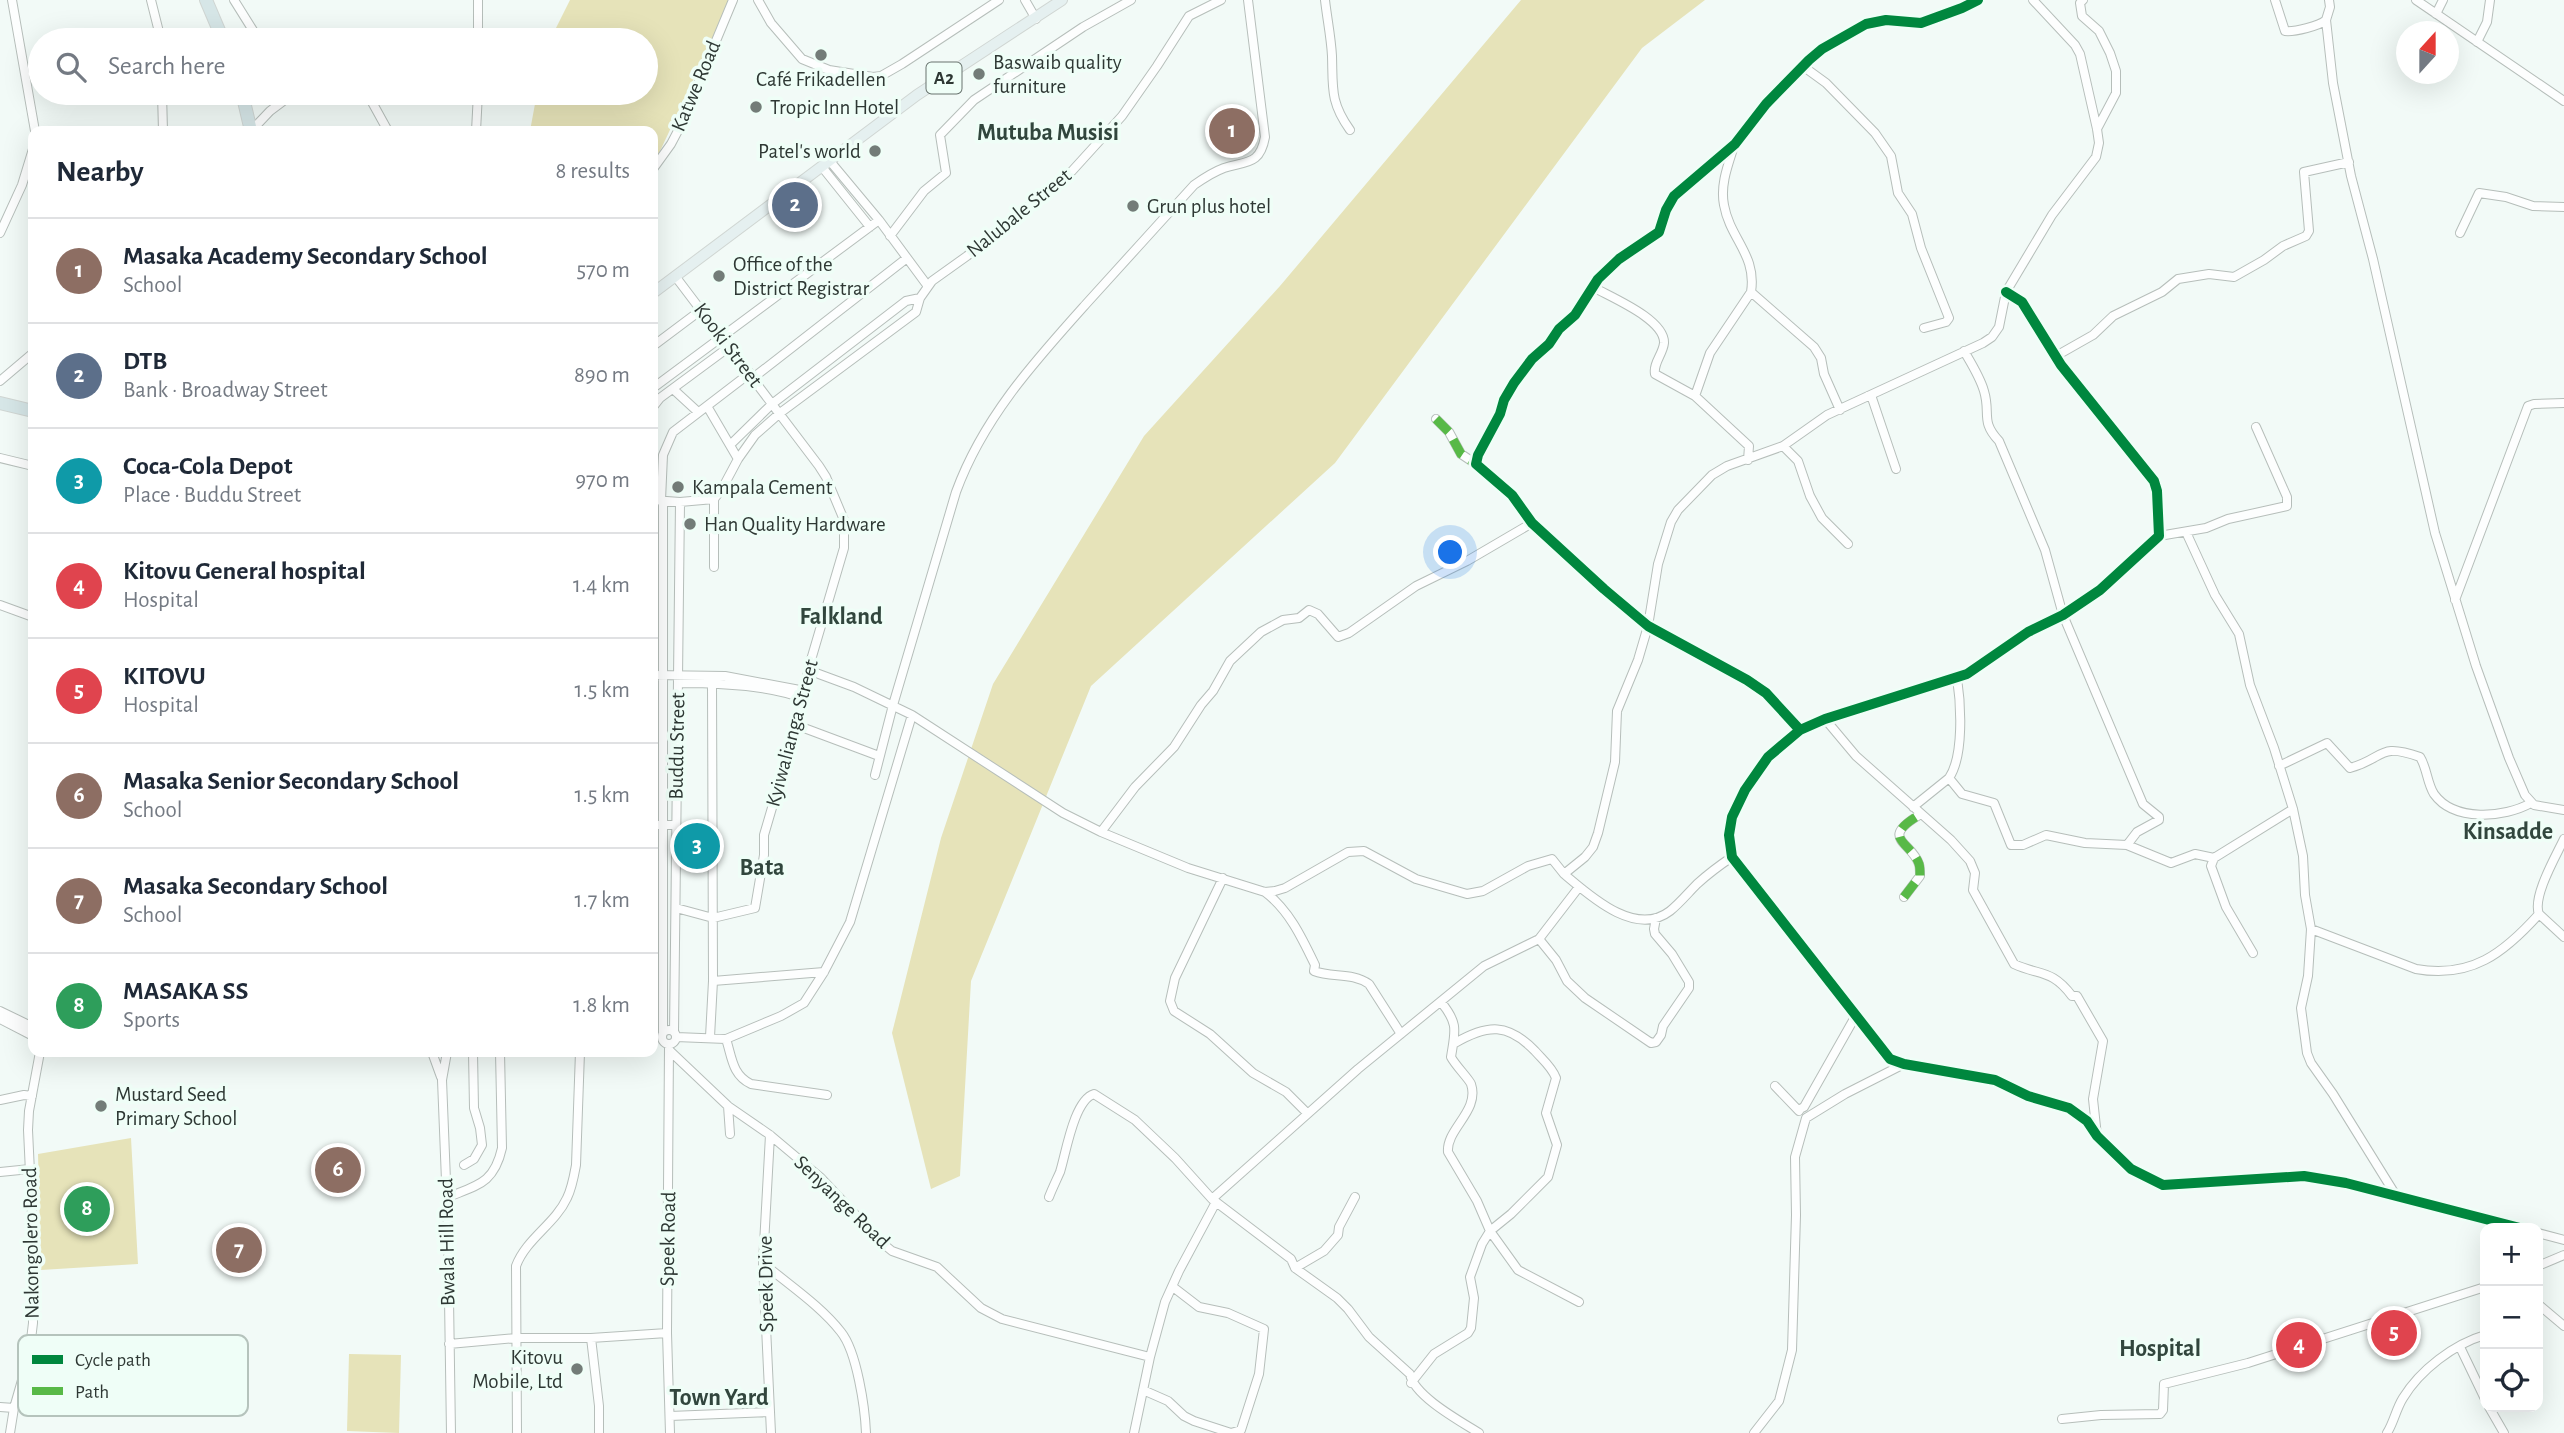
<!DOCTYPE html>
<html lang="en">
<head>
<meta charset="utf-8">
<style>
	:root { --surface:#fff; --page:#f2f2f3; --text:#1f2937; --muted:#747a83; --line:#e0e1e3; --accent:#737c78 }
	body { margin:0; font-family:"Alegreya Sans",sans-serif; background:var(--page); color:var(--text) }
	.controls { position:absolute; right:21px; bottom:21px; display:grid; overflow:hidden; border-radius:14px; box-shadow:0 7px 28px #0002 }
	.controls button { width:63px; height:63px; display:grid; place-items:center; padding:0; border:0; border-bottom:2px solid var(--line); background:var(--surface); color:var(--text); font:35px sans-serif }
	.compass { position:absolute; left:2396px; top:21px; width:63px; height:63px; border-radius:50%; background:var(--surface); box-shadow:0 7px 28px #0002; rotate:21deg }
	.you { position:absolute; left:1451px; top:553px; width:24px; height:24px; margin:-18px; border:5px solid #fff; border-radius:50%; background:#1a73e8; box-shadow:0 0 0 10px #1a73e833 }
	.badge { display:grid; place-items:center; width:46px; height:46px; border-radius:50%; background:var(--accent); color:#fff; font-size:23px; font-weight:700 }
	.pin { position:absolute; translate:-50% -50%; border:4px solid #fff; box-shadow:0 2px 7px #0006 }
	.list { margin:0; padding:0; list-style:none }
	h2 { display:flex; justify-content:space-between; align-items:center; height:91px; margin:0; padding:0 28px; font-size:30px }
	h2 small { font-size:23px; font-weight:400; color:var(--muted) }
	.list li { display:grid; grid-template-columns:46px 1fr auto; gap:21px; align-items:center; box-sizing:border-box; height:105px; padding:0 28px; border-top:2px solid var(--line) }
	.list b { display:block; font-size:26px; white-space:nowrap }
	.list p { margin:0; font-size:23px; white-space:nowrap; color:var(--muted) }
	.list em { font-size:23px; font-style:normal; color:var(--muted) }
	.icon { flex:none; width:38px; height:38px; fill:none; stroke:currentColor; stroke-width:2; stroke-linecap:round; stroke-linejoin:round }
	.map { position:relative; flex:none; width:2564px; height:1433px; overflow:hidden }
	.search { position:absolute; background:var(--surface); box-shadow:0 7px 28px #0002; left:28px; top:28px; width:630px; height:77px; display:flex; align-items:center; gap:18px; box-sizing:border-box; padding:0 24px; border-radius:38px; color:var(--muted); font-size:26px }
	.panel { position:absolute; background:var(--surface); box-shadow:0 7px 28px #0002; left:28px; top:126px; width:630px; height:931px; border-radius:14px }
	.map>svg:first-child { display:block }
</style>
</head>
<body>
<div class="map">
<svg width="2564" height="1433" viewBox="0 0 2564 1433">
	<rect width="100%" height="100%" fill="#f2faf7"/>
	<path fill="#e6e3b9" d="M570,0h161l-78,166v-35h-123l7,-38h109v-53h-96z
		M1521,0h184l-63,48 -307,415 -244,223 -120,295 -11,195 -29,13 -39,-156 49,-195 52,-154 151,-248 136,-150z
		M131,1138l7,126 -97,6 -3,-116z
		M349,1354l52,1 -2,78 -52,-2z"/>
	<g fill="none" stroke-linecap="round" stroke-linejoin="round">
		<defs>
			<path id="minor" d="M12,0l23,131
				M151,0l10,40
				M234,0l25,40
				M478,0v40
				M758,0l13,23 31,36 27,11 44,7 8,-1 21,-12 97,-64
				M1025,0l11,19
				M1325,0c2,18 6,37 7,56 1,32 -2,46 18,74
				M2083,0l-3,3 2,13 17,15 11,22 6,18v22l-19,36
				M2275,0l10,31c10,1 34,-5 41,-11
				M2329,0l1,7 -4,13 7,63 18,93 22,83 62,274 41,133 33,92 16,37 9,10 30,5
				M2416,0l148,101
				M2436,14l7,-14
				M2477,42l10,-20 3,-22
				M1804,67l22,16 49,50 16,23 7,37 14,21 9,34 28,70 -3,4 -22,6
				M162,93l1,38
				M367,93l21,38
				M251,131l19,-20 24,-18
				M476,131l2,-38
				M1734,146c-6,19 -14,39 -10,59 6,34 33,50 27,87l63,55 7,11 3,16 16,36
				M829,160l50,60 48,65
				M822,167l48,60
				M653,169l18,-25 10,-19 52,-125
				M0,233l22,-48 11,-36
				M2460,233l19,-40 27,4 27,9 31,1
				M890,236l34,-45 22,-18 -6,-38 34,-35 109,-73 48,-27
				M675,276l144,190 7,11 18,43v28l-36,122 -4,29 -40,136v20l-9,53 -42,10 -37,-10
				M1593,287c17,10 72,32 71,56 -1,11 -11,20 -9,31l40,22 15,-43 41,-61
				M2006,292l16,10 39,63 93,116 3,10 2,45 -59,54 -37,25 -35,17 -61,42 -142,45 -25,11 -32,27 -23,33 -13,27 -3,18 3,22 158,202 14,5 91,16 33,16 41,12 18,13 10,15 34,33 32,16 141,-9 42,7 174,45
				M653,346l48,-36
				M1964,351c7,12 16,26 20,40 7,23 -4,30 15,50l46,109 18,65 80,189 16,13v3l-22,12 -10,13
				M2056,356l37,-21 20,-19 49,-24 16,-13 31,-5 25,3 30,-17 19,-14 23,-10 3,-5 -5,-59 45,-10
				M753,378l154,-120
				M0,381l33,-28
				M653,388l226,-168
				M673,389l25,23
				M1695,396l54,50 -1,14
				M1868,396l4,2 24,71
				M707,406l31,53
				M653,407l7,-9 69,-51
				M1436,419l13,13 12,22 15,10
				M730,445l42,-41 134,-103 14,-3
				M1783,446l15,15 12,35 12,22 26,26
				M0,458l33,8
				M714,499v68
				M653,500l27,2 34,-3 8,-10 16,-30 17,-24 25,-22 136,-101 4,-14 12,-17 35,-25 105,-85 50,-55 35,-50 32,-50 32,-16
				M661,500l2,-45 10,-23 77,-59
				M2186,532l29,63 24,39 11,51 24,63 19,61 10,47 2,39 6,34 -3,47 -7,32 6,45 4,10 22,31 62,100
				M2159,536l47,-8 22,-9 59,-13v-9l-31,-70
				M2455,600l73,-194 6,-2 30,-1
				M0,605l33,12
				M808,670l46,17 58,28 151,98 38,19 87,36 77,24 10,-1 10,-3 63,-36 16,-1 52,28 51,15 16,-3 45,-25 24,-7 12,15
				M653,675l72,1 80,15
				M1957,678c4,26 7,78 -8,100l13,16 32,9 17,42h12l23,-10 39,8 42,2 44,18 24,-9 19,4
				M678,683c36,0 93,2 126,16
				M1825,719l31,37 95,84 19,21 5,12 -2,17 41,74c26,12 38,5 58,32h5l26,45 -10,58 4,37
				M796,725l83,31
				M1800,730l-34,-37 -19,-13 -99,-54 -44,-37 -72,-66 -20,-28 -36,-31 2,-9 22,-41 4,-14 10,-17 18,-24 17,-15 10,-15 16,-14 23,-36 21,-20 40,-27 7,-22 8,-14 61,-52 31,-40 43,-44 13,-11 44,-25 20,-4 35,3 41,-15 16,-8
				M2279,766l48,-23 23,25c36,-10 27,-26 70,-11 7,11 7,26 14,37 20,28 70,24 97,9
				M875,775l18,-70 63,-213c27,-74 78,-130 130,-188 36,-40 72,-79 108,-119 10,-7 19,-13 30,-17 23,-7 36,-3 41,-31l-17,-137
				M1913,807l36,-29
				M653,825h23
				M1101,832l34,-45 39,-40 27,-42 12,-14 17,-30 31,-29 22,-12 16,-2 10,-8 9,4 20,23 11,-4 67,-47 51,-25 65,-38
				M2564,839c-8,17 -32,58 -25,75l25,23
				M1732,857c-12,8 -24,17 -35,27 -9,9 -17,19 -27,27 -35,27 -81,-16 -106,-37l21,-17 8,-10 5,-14 17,-71 2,-51 21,-51 10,-34 10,-62 13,-42 7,-12 34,-35 15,-9 56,-20 44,-31 156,-72 9,-6 7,-10 7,-35 46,-77 44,-58 3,-14 -2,-14 -17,-75 -5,-9 -42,-45
				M1223,878l-48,100 -5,23 4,10 36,23 43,39 33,19 21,21
				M1265,892c24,18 37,46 50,73l-1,6c18,7 38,1 55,13l32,50
				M1904,897l16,-21c0,-4 0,-9 -1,-12 -8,-23 -41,-25 2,-50
				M2311,929l105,40c55,10 88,-16 123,-55
				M1539,939l17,21 11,21 18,17 66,45 5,-1 5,-7 2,-9 26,-38v-6l-17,-28 -17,-20 -1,-5 2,-11
				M2253,953l-27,-46 -15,-41 3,-8 79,-49
				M713,981l111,-9
				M1441,1002c18,22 14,29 10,55 4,8 18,22 20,27 9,27 -25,45 -23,68l29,49 13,30 28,39 61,32
				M0,1011l33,16
				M0,1019l33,17
				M662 1037a7 7 0 1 1 14 0a7 7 0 1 1-14 0Z
				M663,1032v-531
				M674,1032l6,-530
				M676,1037l50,2 55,-23 23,-13 20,-31 26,-50 62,-207
				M710,1037l3,-56 -1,-298
				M726,1039c6,18 6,36 25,45l76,11
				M669,1045l-2,288 3,100
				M670,1051l58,55 42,29 50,42 61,65 11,9 45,16 44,41 21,11 148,38
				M447,1052l-5,28 6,151 3,202
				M433,1055l8,22
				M1775,1086l24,25
				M0,1100l24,-5 8,1
				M728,1106l2,28
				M1798,1110l6,-3 51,-90
				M770,1135l-7,128 8,170
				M464,1165l10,-6 8,-14 -2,-17 -6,-20 -1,-56
				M0,1172l30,-3
				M1049,1197c3,-8 7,-16 11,-25 6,-19 14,-72 34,-78l41,26 40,38 37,41
				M446,1198c31,-13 48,-14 56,-50l-2,-96
				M1216,1202l75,57 4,9 42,30 11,11 21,28 41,37c4,22 50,47 69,59
				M2538,1233l26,7
				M763,1263c26,22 58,43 78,69 16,20 24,76 25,101
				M2538,1266l26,-11
				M1295,1268l29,-17 14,-16 1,-8 16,-30
				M2538,1304l26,22
				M591,1338l8,68v27
				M449,1344l67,-6h75l76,-5
				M2460,1347l25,52
				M1411,1383l23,-29 34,-21 3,-5 3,-30 -4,-21 12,-33 8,-13 21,-17 37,-37 9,-32 -11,-32 10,-35c-4,-11 -13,-18 -21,-27 -27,-28 -47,-27 -80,-8
				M1143,1390l25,11 16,15 10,5 37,12 10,-3 18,-56 5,-45 -36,-16 -29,-6 -26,-20
				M0,1407l14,1
				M2489,1407l15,26
				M670,1416l100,-4
				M2062,1419l39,-4 59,-1 3,-4 1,-26 84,-21 237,-76
				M10,1433l4,-25 15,-52 4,-33 -1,-108 -4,-85 1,-19 11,-59
				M517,1433l-1,-167c10,-27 39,-42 51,-68 5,-10 7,-22 9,-33l4,-113
				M1134,1433l16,-76 15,-55 14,-31 37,-69 -4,-3 146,-130 126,-103 55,-27 40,-52
				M1754,1433l25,-32 13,-51 4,-135 -1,-58 11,-39 39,-24 59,-30
				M2387,1433c7,-11 9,-24 16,-35 17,-28 51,-54 82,-63"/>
			<path id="major" d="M653,293l264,-198 145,-95"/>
			<path id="highway" d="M206,0l17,40
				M242,93l9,38
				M0,403l33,8"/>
		</defs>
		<use href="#minor" stroke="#b6beba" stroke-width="10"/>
		<use href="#major" stroke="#d0d6d3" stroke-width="12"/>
		<use href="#highway" stroke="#d0d6d3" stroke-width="14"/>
		<use href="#minor" stroke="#fdfefe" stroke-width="8"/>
		<use href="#major" stroke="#e5f0f0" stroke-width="10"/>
		<use href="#highway" stroke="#d6e6e7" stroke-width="12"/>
		<path stroke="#58b947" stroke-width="9" stroke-dasharray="18 9" stroke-linecap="butt" d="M1436,419l13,13 12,22 15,10
			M1904,897l16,-21c0,-4 0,-9 -1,-12 -8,-23 -41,-25 2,-50"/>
		<defs>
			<path id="cycleway" d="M2006,292l16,10 39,63 93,116 3,10 2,45 -59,54 -37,25 -35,17 -61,42 -142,45 -25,11 -32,27 -23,33 -13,27 -3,18 3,22 158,202 14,5 91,16 33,16 41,12 18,13 10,15 34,33 32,16 141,-9 42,7 174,45
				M1800,730l-34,-37 -19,-13 -99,-54 -44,-37 -72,-66 -20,-28 -36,-31 2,-9 22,-41 4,-14 10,-17 18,-24 17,-15 10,-15 16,-14 23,-36 21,-20 40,-27 7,-22 8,-14 61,-52 31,-40 43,-44 13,-11 44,-25 20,-4 35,3 41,-15 16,-8"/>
		</defs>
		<use href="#cycleway" stroke="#effef7" stroke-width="15"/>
		<use href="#cycleway" stroke="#00873e" stroke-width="10"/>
	</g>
	<g fill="#737c78" stroke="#effef7" stroke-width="2.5">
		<circle cx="821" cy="55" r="7"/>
		<circle cx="979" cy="74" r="7"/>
		<circle cx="756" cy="107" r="7"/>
		<circle cx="875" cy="151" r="7"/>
		<circle cx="1133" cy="206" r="7"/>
		<circle cx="719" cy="276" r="7"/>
		<circle cx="678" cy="487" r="7"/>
		<circle cx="690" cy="524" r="7"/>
		<circle cx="101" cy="1106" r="7"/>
		<circle cx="577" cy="1369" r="7"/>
	</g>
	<g text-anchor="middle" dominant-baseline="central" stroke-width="7" stroke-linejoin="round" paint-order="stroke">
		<rect fill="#effef7" stroke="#68736e" stroke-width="2" x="926.5" y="62.5" width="35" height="31" rx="5"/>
		<g font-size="19" font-weight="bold" fill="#2e3834">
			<text x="944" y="78">A2</text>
		</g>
		<g font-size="21" fill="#2e3834" stroke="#effef7" text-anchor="start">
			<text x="993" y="62">Baswaib quality<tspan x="993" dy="24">furniture</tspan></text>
			<text x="821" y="79" text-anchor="middle">Café Frikadellen</text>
			<text x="770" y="107">Tropic Inn Hotel</text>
			<text x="861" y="151" text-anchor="end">Patel's world</text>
			<text x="1147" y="206">Grun plus hotel</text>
			<text x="733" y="264">Office of the<tspan x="733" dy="24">District Registrar</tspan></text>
			<text x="692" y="487">Kampala Cement</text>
			<text x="704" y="524">Han Quality Hardware</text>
			<text x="115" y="1094">Mustard Seed<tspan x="115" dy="24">Primary School</tspan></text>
			<text x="563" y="1357" text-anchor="end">Kitovu<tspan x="563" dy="24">Mobile, Ltd</tspan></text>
		</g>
		<g font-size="21" fill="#2e3834" stroke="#effef7">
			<text transform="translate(696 86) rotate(-67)">Katwe Road</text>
			<text transform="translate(1019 213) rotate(-39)">Nalubale Street</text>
			<text transform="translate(728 345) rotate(53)">Kooki Street</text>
			<text transform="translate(792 733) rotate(-75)">Kyiwalianga Street</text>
			<text transform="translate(677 746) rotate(-89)">Buddu Street</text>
			<text transform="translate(842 1202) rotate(44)">Senyange Road</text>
			<text transform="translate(668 1239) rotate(-89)">Speek Road</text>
			<text transform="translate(447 1242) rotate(-91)">Bwala Hill Road</text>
			<text transform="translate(31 1243) rotate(-91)">Nakongolero Road</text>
			<text transform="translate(766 1284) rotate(-91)">Speek Drive</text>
		</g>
		<g font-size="24" font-weight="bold" fill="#31463d" stroke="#effef7">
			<text x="1048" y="133">Mutuba Musisi</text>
			<text x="841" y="617">Falkland</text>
			<text x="2508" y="832">Kinsadde</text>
			<text x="762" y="868">Bata</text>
			<text x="2160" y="1349">Hospital</text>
			<text x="719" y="1398">Town Yard</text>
		</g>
	</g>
	<rect x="18" y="1335" width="230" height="81" rx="10" fill="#effef7" stroke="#b5c3bc" stroke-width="2"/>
	<rect x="32" y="1355" width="31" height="9" fill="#00873e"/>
	<rect x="32" y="1387" width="31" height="8" fill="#58b947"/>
	<g font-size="19" fill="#2e3834">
		<text x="75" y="1366">Cycle path</text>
		<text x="75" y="1398">Path</text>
	</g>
</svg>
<div class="controls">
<button>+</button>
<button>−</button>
<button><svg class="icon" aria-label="locate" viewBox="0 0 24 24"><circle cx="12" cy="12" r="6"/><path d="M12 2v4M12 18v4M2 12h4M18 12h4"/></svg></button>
</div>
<svg class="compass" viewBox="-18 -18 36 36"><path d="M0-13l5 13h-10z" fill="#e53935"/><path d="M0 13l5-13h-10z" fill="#747a83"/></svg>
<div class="you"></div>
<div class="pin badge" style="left:1232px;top:131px;background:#8d6e63">1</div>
<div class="pin badge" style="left:795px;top:205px;background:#5c6f8a">2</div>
<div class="pin badge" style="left:697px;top:846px;background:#0f9aa8">3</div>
<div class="pin badge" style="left:2299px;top:1345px;background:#e0444e">4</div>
<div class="pin badge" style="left:2394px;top:1333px;background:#e0444e">5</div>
<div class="pin badge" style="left:338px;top:1170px;background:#8d6e63">6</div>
<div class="pin badge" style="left:239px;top:1250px;background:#8d6e63">7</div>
<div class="pin badge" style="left:87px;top:1209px;background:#2e9e5b">8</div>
<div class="search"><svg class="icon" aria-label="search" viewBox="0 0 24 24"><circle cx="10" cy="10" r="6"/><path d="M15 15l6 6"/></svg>Search here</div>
<section class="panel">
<h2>Nearby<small>8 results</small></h2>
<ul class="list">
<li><span class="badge" style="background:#8d6e63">1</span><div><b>Masaka Academy Secondary School</b><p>School</p></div><em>570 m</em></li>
<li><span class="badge" style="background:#5c6f8a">2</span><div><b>DTB</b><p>Bank · Broadway Street</p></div><em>890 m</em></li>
<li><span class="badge" style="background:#0f9aa8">3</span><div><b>Coca-Cola Depot</b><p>Place · Buddu Street</p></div><em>970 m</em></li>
<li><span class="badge" style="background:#e0444e">4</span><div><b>Kitovu General hospital</b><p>Hospital</p></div><em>1.4 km</em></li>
<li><span class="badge" style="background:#e0444e">5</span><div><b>KITOVU</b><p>Hospital</p></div><em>1.5 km</em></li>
<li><span class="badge" style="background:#8d6e63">6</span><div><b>Masaka Senior Secondary School</b><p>School</p></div><em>1.5 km</em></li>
<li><span class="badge" style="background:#8d6e63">7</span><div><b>Masaka Secondary School</b><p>School</p></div><em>1.7 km</em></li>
<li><span class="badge" style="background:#2e9e5b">8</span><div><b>MASAKA SS</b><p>Sports</p></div><em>1.8 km</em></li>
</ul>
</section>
</div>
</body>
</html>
